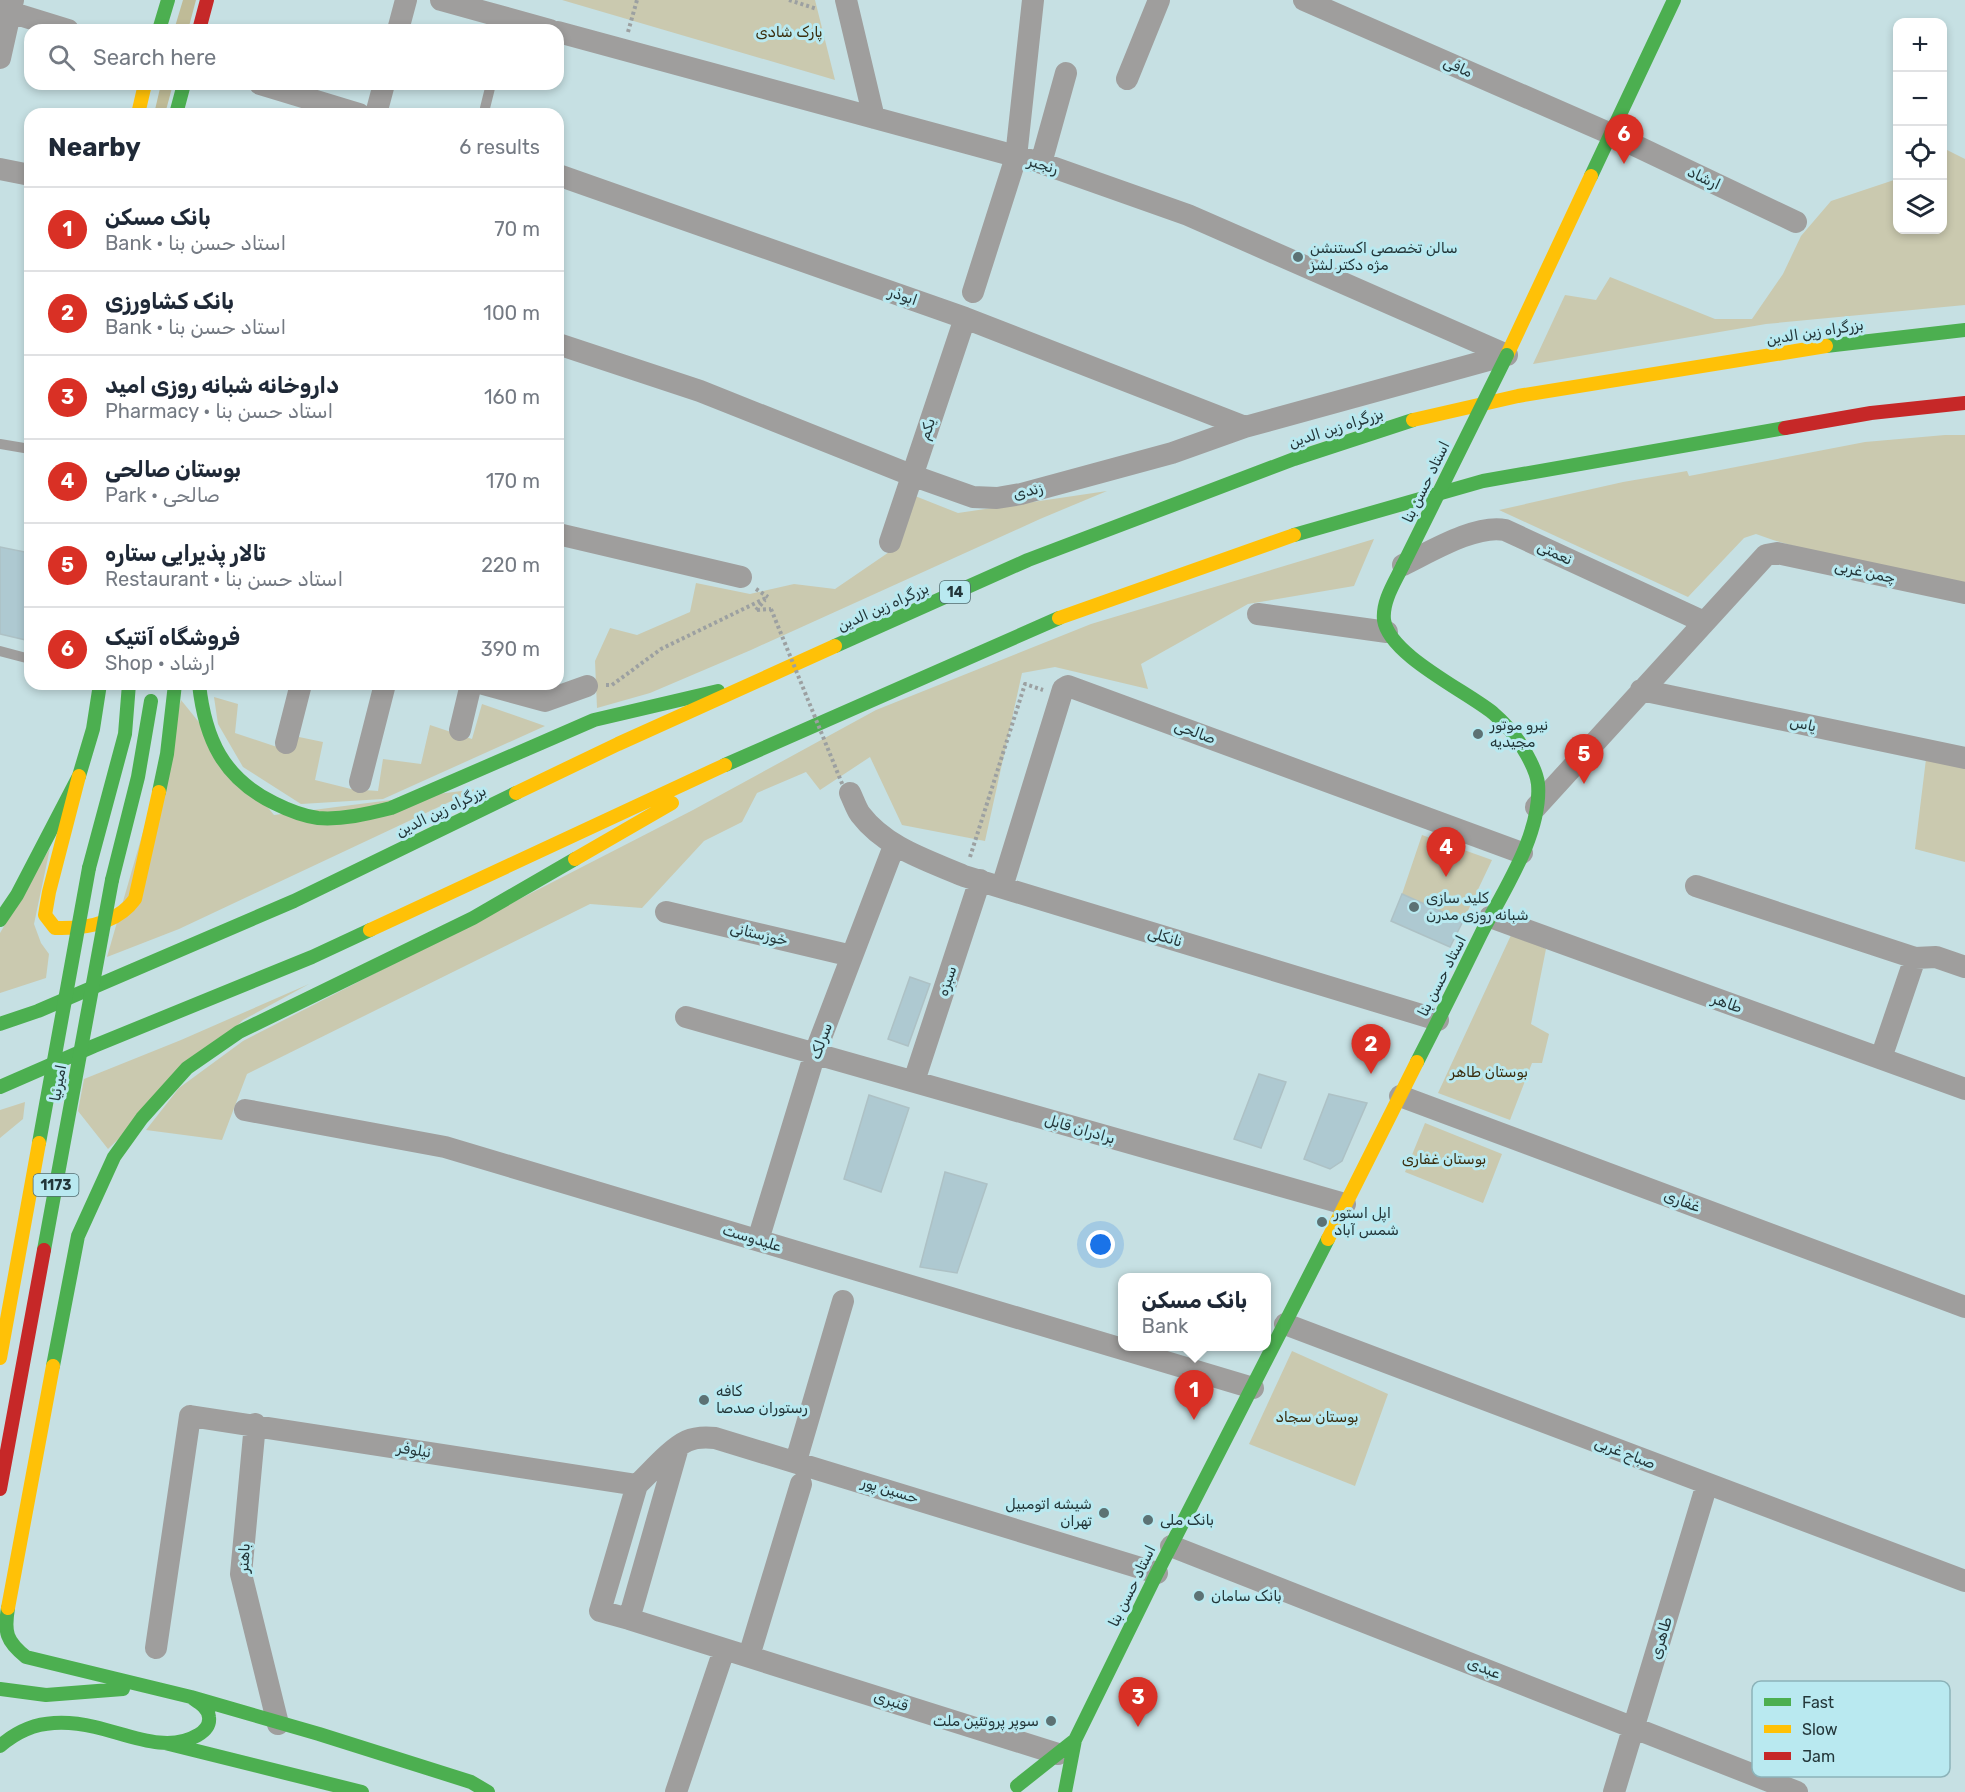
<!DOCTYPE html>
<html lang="en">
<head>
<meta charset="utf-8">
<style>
	:root { --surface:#fff; --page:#f6f6f7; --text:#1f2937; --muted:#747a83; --line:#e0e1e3; --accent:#d93025 }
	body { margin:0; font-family:Rubik,Cairo,sans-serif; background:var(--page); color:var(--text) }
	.controls { position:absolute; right:18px; top:18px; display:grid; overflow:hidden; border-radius:12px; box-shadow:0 3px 9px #0003 }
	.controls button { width:54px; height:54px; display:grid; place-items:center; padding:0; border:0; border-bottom:2px solid var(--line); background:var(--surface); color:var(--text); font:30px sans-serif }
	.you { position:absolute; left:1101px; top:1245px; width:21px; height:21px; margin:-15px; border:4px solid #fff; border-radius:50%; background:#1a73e8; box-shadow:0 0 0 9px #1a73e833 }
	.badge { display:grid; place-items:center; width:39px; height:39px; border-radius:50%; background:var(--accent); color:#fff; font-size:20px; font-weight:700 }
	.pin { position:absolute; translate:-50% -50px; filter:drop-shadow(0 2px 3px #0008) }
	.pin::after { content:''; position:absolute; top:32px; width:21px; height:18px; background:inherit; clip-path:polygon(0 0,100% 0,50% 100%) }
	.popup { position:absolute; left:1118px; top:1273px; width:153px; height:78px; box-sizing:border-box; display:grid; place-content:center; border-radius:12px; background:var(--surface); filter:drop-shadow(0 2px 4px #0005); font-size:20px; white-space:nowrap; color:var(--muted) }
	.popup b { font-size:22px; color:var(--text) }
	.popup::after { content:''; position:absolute; left:50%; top:100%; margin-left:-12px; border:12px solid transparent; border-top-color:var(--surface) }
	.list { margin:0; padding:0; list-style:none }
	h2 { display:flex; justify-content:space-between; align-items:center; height:78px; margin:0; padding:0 24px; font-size:26px }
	h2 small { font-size:20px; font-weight:400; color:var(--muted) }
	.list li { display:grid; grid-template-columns:39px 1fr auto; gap:18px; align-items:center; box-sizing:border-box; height:84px; padding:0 24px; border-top:2px solid var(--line) }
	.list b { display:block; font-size:22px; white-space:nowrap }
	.list p { margin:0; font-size:20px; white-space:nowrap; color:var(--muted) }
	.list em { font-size:20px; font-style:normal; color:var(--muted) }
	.icon { flex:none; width:33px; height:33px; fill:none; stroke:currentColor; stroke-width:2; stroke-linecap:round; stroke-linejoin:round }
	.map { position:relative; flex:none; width:1965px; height:1792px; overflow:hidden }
	.search { position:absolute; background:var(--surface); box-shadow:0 3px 9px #0003; left:24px; top:24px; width:540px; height:66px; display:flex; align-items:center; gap:15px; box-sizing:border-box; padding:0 21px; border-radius:18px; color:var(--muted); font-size:22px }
	.panel { position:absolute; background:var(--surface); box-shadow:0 3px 9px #0003; left:24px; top:108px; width:540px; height:582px; border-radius:18px }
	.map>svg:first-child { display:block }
</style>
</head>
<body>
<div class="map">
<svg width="1965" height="1792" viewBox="0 0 1965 1792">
	<rect width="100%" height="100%" fill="#c6e0e3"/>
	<path fill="#cac9af" d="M562,0h253l20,80z
		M1943,148l22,11v146l-199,19 -233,40 32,-69 31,5 14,-23 105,42h37l31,-45 18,-38 30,-35 63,-21 3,-7 1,57h44z
		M1945,435h20v152l-87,-18 -105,-29 -17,-6 -12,4 -56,59 -189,-87 124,-28 64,-11 2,5 176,-34z
		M1107,491l-67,28 -289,131 -101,43 -53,15 -2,-47 15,-33 27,7 53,-23 6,-29 54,11 44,-10 41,5 60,-41 15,-54 48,19z
		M1374,539l-20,47 -106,18 -107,60 7,25 -93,-22 -33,6 -37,168 -83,-16 -32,-68 -50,33 -14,-18 -49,21 -15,29 -38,19 -62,67 -52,-4 -343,170 -25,66 -76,-10 33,-42 64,-47 450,-231 183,-100 215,-86z
		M214,697l24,7 -3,29 48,16 16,-12 24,5 -8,38 36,9 27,2 5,-32 38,5 9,-39 42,14 10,-35 63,22 -162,73 -82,5 -58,-37 -25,-43z
		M181,700l93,115 203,-26 -298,140 -72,28z
		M1926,759l39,9v94l-50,-13z
		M1422,835l70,25 -29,61 -61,-27z
		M50,848l-16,76 7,19 8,11 -3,24 -46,15v-60z
		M1512,933l34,16 -15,75 18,10 -7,29h-10l-22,57 -72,-27z
		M309,984l-66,36 -135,129 -30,-38 6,-32 97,-39z
		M25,1102l-2,17 -23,19v-28z
		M1425,1123l77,31 -19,49 -78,-31z
		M1292,1351l96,43 -33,92 -106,-42z"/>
	<path fill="#bfbb97" d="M183,0h13l-8,30h-14z
		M161,84h12l-8,30h-11z"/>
	<path fill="#aec9d1" stroke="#adc1c5" stroke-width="1.5" d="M0,547l30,6v88l-30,-7z
		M1402,894l61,27 -13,26 -59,-26z
		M910,977l20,7 -22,62 -20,-7z
		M1259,1074l27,8 -25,66 -27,-9z
		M1329,1094l38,9 -25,58 -12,8 -26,-10z
		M869,1095l40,13 -28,84 -37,-13z
		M945,1172l42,12 -30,89 -37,-6z"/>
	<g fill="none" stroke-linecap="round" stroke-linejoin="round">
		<path stroke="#9ca0a1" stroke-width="4" stroke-dasharray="3 3" stroke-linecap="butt" d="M789,0l28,9
			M628,32l9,-32
			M756,589l12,8
			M756,610l9,-10
			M757,610l14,-1
			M606,685h6l49,-36 107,-52
			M970,857l55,-173 18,6"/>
		<path stroke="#9f9e9d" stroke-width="10" d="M485,108l6,-24
			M0,444l30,5
			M0,651l30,8"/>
		<path stroke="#9f9e9d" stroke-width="22" d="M441,0l109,30
			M846,0l28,118
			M1304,0l307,134 185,88
			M0,9l68,21
			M398,30l8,-30
			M558,32l483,131 147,52 319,140
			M0,58l13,-58
			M1127,79l32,-79
			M260,84l99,30
			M376,114l8,-30
			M1041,163l25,-90
			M0,169l30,6
			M558,175l407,143 280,109
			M973,292l43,-135 17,-157
			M558,344l142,47 211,84 62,22 24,1 24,-4 151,-41 73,-26 262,-72
			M558,534l183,43
			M890,542l75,-224
			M1403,565c27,-13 73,-41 102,-35l199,92
			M1258,614l129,18
			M483,684l62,17 42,-15
			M1641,690l324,68
			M460,730l11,-46
			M286,743l15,-59
			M360,782l25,-98
			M850,793c3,6 6,15 10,21 26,34 67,46 104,62l474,144
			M1536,807l230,-252 11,-2 188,40
			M1696,886l219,72 21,-1 29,10
			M1002,887l61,-198 5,-3 454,167
			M666,912l186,44
			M1490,917l475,172
			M686,1017l659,187
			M1881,1058l34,-100
			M914,1081l66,-201
			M1400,1096l565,211
			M245,1110l200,37 808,241
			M758,1240l57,-187 79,-207
			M1285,1324l680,257
			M255,1424l-14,150 37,150
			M796,1461l47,-160
			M637,1485c14,-13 33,-36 50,-44 9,-4 19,-4 28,-3l442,135
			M637,1485l-37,126 29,8 49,-172
			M1171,1546l626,246
			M629,1619l429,135
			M156,1648l34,-232 447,69
			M749,1656l52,-172
			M676,1792l48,-142
			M1614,1792l93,-308"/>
		<path stroke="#4caf50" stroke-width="14" d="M159,30l9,-30
			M176,114l8,-30
			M1591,176l83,-176
			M1826,346l139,-16
			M1294,535l189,-54 302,-53
			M1403,565c-8,17 -21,36 -19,55 5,35 82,71 109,93 14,12 25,25 34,42 5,9 10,19 11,29 4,49 -34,106 -56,148 -21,43 -43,87 -65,130
			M835,646l193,-86 266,-101 119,-39
			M199,684c6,55 24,94 75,119 14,7 28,13 44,15 24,2 49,-4 73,-10l203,-88 124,-29
			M725,765l334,-147
			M159,792l8,-38 8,-70
			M89,868l36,-134 4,-50
			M112,880l26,-103 13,-76
			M0,920l17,-25 62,-119 14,-47 7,-45
			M0,1024l38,-13 256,-110 222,-108
			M0,1087l94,-41 218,-89 58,-27
			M53,1366l25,-130 36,-79 28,-39 45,-50 52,-36 234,-114 102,-59
			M0,1689l46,6 77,-6
			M191,1697l128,37 152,48 17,10
			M165,1743l197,49
			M0,1746c15,-13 34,-22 54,-23 14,-1 28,1 41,4 32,7 72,27 103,8 7,-4 12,-10 11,-18 -1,-10 -11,-15 -18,-20l-165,-40c-20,-16 -22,-25 -18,-49
			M1017,1786l58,-46
			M1065,1792l10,-52 82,-167 171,-334"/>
		<path stroke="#ffc107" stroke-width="14" d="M138,114l7,-30
			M1507,355l84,-179
			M1413,420l105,-24 308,-50
			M1059,618l235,-83
			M79,776l-30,116 -4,23 10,13c30,1 62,-4 80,-29l24,-107
			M516,793l102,-49 217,-98
			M575,859l97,-56
			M370,930l355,-165
			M1328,1239l89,-177
			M8,1608l45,-242"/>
		<path stroke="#c62828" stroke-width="14" d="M199,30l8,-30
			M1785,428l86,-15 94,-10"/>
		<path stroke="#9ca0a1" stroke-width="4" stroke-dasharray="3 3" stroke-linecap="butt" d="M771,609l72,177"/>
		<path stroke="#4caf50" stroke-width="14" d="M1403,565l104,-210
			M39,1143l50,-275
			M44,1250l68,-370"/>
		<path stroke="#ffc107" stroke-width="14" d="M0,1358l39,-215"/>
		<path stroke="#c62828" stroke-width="14" d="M0,1489l44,-239"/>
	</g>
	<g fill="#5c7274" stroke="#b9e9f0" stroke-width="2">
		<circle cx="1298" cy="257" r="6"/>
		<circle cx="1478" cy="734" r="6"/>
		<circle cx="1414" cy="907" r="6"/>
		<circle cx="1322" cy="1222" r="6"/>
		<circle cx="704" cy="1400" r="6"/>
		<circle cx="1104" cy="1513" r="6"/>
		<circle cx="1148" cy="1520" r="6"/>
		<circle cx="1199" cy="1596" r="6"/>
		<circle cx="1051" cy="1721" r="6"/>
	</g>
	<g text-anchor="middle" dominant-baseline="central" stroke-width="6" stroke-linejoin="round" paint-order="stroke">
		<g fill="#b9e9f0" stroke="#506c70" stroke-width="1.5">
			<rect x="940" y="581" width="30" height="22" rx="4.5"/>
			<rect x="33.5" y="1174" width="45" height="22" rx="4.5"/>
		</g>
		<g font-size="14" font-weight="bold" fill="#233639">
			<text x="955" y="592">14</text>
			<text x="56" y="1185">1173</text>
		</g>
		<g font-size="15" fill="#3a2d0e" stroke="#b9e9f0">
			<text x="789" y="32">پارک شادی</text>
			<text x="1489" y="1072">بوستان طاهر</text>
			<text x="1444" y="1159">بوستان غفاری</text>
			<text x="1317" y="1417">بوستان سجاد</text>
		</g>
		<g font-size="15" fill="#233639" stroke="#b9e9f0">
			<text transform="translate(1458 67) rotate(24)">مافی</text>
			<text transform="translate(1043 165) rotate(17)">رنجبر</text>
			<text transform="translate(1704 178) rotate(25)">ارشاد</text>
			<text transform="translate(903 296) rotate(19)">ابوذر</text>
			<text transform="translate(1815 332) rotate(-9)">بزرگراه زین الدین</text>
			<text transform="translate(1336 428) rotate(-18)">بزرگراه زین الدین</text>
			<text transform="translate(927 429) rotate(-71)">یکم</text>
			<text transform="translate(1426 482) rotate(-64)">استاد حسن بنا</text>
			<text transform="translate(1028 491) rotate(-14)">زندی</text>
			<text transform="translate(1555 553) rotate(25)">نعمتی</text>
			<text transform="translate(1865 572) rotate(12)">چمن غربی</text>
			<text transform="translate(883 607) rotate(-24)">بزرگراه زین الدین</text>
			<text transform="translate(1803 724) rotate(12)">یاس</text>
			<text transform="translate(1195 732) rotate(20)">صالحی</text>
			<text transform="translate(441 811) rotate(-26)">بزرگراه زین الدین</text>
			<text transform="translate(759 934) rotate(13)">خوزستانی</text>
			<text transform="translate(1165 937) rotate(17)">نانکلی</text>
			<text transform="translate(1442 976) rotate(-63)">استاد حسن بنا</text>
			<text transform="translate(947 981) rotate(-72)">سبزه</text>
			<text transform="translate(1727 1003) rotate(20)">طاهر</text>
			<text transform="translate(821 1041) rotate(-70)">سرلک</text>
			<text transform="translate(58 1083) rotate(-80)">امیرنیا</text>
			<text transform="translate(1080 1129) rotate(16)">برادران قابل</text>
			<text transform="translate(1682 1201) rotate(20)">غفاری</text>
			<text transform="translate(752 1238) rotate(17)">علیدوست</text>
			<text transform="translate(414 1450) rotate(9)">نیلوفر</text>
			<text transform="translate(1625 1453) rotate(21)">صباح غربی</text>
			<text transform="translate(890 1490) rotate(17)">حسین پور</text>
			<text transform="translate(244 1558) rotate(-87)">باهنر</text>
			<text transform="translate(1132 1586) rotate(-64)">استاد حسن بنا</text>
			<text transform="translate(1661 1638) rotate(-73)">طاهری</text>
			<text transform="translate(1484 1668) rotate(21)">عبدی</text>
			<text transform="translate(891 1701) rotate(18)">قنبری</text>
		</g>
		<g font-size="15" fill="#233639" stroke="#b9e9f0" text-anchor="start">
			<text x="1310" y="248">سالن تخصصی اکستنشن<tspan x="1310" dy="17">مژه دکتر لشز</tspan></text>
			<text x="1490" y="725">نیرو موتور<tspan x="1490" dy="17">مجیدیه</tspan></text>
			<text x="1426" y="898">کلید سازی<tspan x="1426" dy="17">شبانه روزی مدرن</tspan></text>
			<text x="1334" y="1213">اپل استور<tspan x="1334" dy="17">شمس آباد</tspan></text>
			<text x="716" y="1391">کافه<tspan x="716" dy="17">رستوران صدصا</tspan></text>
			<text x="1092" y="1504" text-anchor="end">شیشه اتومبیل<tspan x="1092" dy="17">تهران</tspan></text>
			<text x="1160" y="1520">بانک ملی</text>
			<text x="1211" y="1596">بانک سامان</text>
			<text x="1039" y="1721" text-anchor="end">سوپر پروتئین ملت</text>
		</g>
	</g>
	<rect x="1752" y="1681" width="198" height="96" rx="9" fill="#b9e9f0" stroke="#8cb3b9" stroke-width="1.5"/>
	<rect x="1764" y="1698" width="27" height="8" fill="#4caf50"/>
	<rect x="1764" y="1725" width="27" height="8" fill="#ffc107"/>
	<rect x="1764" y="1752" width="27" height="8" fill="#c62828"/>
	<g font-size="16" fill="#233639">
		<text x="1802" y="1708">Fast</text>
		<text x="1802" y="1735">Slow</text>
		<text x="1802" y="1762">Jam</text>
	</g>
</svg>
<div class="controls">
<button>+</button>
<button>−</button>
<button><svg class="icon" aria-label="locate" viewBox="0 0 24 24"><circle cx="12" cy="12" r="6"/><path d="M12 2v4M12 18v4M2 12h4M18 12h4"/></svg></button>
<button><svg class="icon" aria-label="layers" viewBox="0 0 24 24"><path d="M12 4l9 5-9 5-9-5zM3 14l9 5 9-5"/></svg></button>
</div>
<div class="you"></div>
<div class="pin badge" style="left:1194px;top:1420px">1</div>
<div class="popup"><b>بانک مسکن</b>Bank</div>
<div class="pin badge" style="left:1371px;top:1074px">2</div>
<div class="pin badge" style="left:1138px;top:1727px">3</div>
<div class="pin badge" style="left:1446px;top:877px">4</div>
<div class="pin badge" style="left:1584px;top:784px">5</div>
<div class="pin badge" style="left:1624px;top:164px">6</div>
<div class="search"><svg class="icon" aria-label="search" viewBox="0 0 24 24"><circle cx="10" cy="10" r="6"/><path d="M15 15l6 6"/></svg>Search here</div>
<section class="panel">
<h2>Nearby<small>6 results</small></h2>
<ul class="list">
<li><span class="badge">1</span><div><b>بانک مسکن</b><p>Bank · استاد حسن بنا</p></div><em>70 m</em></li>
<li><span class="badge">2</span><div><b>بانک کشاورزی</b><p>Bank · استاد حسن بنا</p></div><em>100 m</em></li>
<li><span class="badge">3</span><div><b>داروخانه شبانه روزی امید</b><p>Pharmacy · استاد حسن بنا</p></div><em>160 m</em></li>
<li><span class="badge">4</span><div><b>بوستان صالحی</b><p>Park · صالحی</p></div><em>170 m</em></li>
<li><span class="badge">5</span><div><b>تالار پذیرایی ستاره</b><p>Restaurant · استاد حسن بنا</p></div><em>220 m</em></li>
<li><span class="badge">6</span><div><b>فروشگاه آنتیک</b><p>Shop · ارشاد</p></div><em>390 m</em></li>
</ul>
</section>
</div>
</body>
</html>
